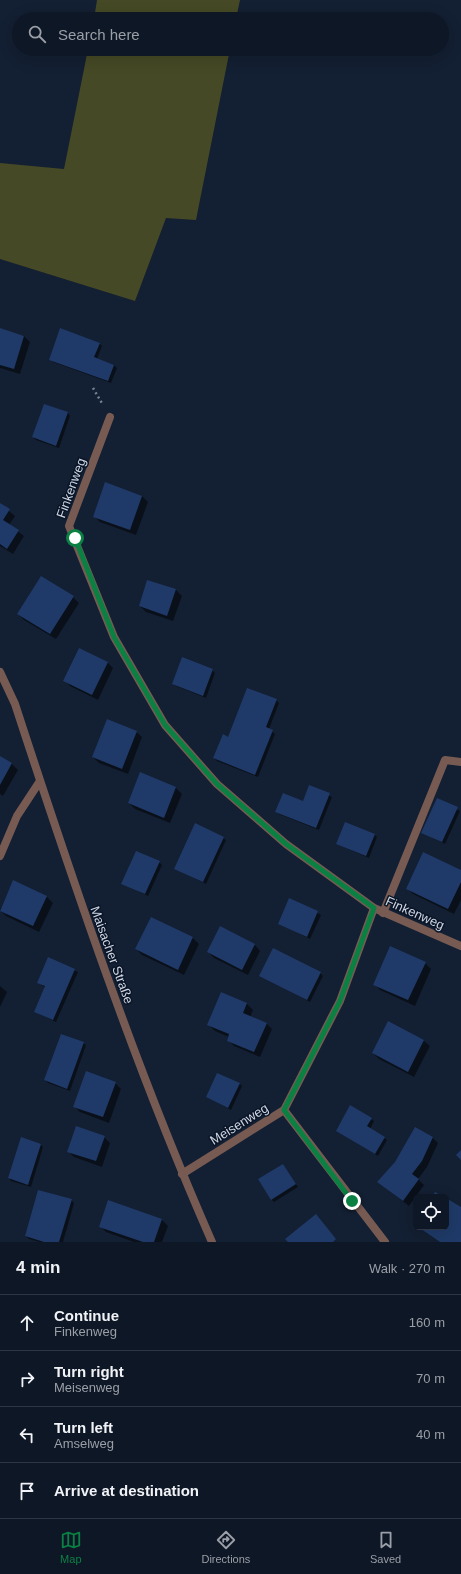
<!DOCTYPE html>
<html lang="en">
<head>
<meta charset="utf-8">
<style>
	:root { --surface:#0e1726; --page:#1c2432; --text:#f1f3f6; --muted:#9b9fa7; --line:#2e3643; --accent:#0b8043 }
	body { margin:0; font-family:Helvetica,sans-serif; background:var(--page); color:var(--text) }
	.controls { position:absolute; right:12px; bottom:12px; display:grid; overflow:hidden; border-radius:6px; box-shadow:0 4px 16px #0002 }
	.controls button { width:36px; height:36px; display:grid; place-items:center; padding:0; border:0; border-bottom:1px solid var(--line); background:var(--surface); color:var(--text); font:20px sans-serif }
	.stop { position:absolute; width:12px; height:12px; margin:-9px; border:3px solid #0b8043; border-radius:50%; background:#fff }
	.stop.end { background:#0b8043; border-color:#fff; box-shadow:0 1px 4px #0008 }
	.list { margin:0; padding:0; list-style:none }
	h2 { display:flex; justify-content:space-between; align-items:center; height:52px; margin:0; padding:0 16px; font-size:17px }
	h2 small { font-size:13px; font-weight:400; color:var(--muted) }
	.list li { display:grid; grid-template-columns:26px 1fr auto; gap:12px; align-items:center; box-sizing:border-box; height:56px; padding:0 16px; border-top:1px solid var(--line) }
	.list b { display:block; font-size:15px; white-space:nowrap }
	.list p { margin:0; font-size:13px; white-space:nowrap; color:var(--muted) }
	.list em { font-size:13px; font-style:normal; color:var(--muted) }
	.icon { flex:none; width:22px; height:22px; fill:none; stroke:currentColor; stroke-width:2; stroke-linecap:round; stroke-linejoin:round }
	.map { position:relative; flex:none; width:461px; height:1242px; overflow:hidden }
	.search { position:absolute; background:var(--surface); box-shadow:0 4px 16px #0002; left:12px; right:12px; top:12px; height:44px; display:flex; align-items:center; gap:10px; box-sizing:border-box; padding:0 14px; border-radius:22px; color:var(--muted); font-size:15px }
	.sheet { height:276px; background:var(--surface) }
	nav { display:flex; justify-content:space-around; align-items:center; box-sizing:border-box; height:56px; border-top:1px solid var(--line); background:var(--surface); font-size:11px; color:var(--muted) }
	nav a { display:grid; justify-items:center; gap:2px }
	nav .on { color:var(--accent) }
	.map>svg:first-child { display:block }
</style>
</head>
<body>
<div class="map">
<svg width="461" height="1242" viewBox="0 0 461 1242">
	<rect width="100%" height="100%" fill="#131f32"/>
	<path fill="#464925" d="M97,0h143l-4,19h-142z
		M88,49h142l-34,171 -30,-2 -31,83 -135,-42v-96l64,6z"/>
	<path fill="#0007" d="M0,329l24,7 6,6 -10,32 -20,-6z
		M99,343l3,3 -5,13 17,6 3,3 -6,15 -58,-21 -3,-3z
		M45,405l23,8 2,3 -11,32 -23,-8 -3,-3z
		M142,496l6,6 -12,33 -36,-13 -6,-6z
		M0,504l15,12 -6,9 15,11 -11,18 -13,-8z
		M176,590l6,6 -9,25 -27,-9 -6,-6z
		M73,597l6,6 -23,36 -32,-19 -6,-6z
		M107,662l6,6 -15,32 -28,-14 -6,-6z
		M212,670l3,3 -9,25 -30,-12 -3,-3z
		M276,700l3,3 -10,26 6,5 -17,43 -41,-16 -3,-3 15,-20z
		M136,732l6,5 -14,37 -29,-11 -6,-6z
		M0,758l12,6 6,6 -15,26 -3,-2z
		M141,774l35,14 6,6 -12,29 -35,-14 -6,-6z
		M310,786l22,11 -13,33 -40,-16 -3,-3 27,-9z
		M437,799l23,12 -15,33 -23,-12z
		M375,835l2,2 -8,21 -32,-14z
		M223,838l3,2 -20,44 -31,-16z
		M159,862l3,3 -14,31 -26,-13z
		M461,871v29l-7,14 -41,-20 -6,-6z
		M13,881l34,16 6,6 -14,29 -33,-16 -6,-6z
		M290,899l31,16 -11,24 -31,-16z
		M151,918l42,20 6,6 -15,31 -42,-20 -6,-6z
		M221,928l34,17 5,6 -12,24 -34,-17 -6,-6z
		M49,959l29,13 -22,50 -21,-10 11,-24 -7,-5z
		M425,963l6,6 -16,37 -35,-16 -6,-6z
		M320,973l3,3 -13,26 -49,-27z
		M0,986l7,6 -7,15z
		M222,993l25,11 6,6 -3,7 16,6 6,6 -12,28 -26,-11 -6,-6 1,-3 -14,-6 -6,-6z
		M389,1023l35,18 6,5 -16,31 -35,-18 -6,-6z
		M83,1043l3,2 -16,46 -22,-8 -3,-3z
		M115,1083l6,6 -12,34 -29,-11 -6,-6z
		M240,1084l2,2 -11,24 -24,-13z
		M371,1119l3,2 -4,8 17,11 -9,16 -41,-25z
		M104,1137l6,6 -8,24 -28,-10 -6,-6z
		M432,1137l6,6 -11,24 -9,12 6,6 -15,21 -31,-24z
		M40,1144l3,3 -12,40 -20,-6 -2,-3z
		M283,1165l15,22 -24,15 -3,-3z
		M446,1199l15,9v34h-21l-22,-15h28z
		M71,1200l3,3 -11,39h-23l-11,-3 -3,-3z
		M162,1220l6,6 -6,16h-28l-28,-10 -6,-6z"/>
	<path fill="#1f3a68" d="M0,328l24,8 -10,33 -14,-4z
		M60,328l40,15 -6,14 20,8 -6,16 -59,-21z
		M44,404l24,8 -12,34 -24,-9z
		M105,482l37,14 -12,34 -37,-13z
		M0,503l10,6 -7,11 16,10 -12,19 -7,-5z
		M41,576l33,20 -24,38 -33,-20z
		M147,580l29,9 -9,27 -28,-10z
		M79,648l29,14 -16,33 -29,-14z
		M182,657l31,12 -10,27 -31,-12z
		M247,688l30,11 -11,28 7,3 -18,45 -42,-17 10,-24 5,3z
		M107,719l30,12 -15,38 -30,-12z
		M0,756l12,7 -12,22z
		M140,772l36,15 -12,31 -36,-15z
		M309,785l21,8 -14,35 -41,-16 8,-19 20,8z
		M437,798l21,9 -16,35 -21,-9z
		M345,822l30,12 -9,22 -30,-12z
		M195,823l29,14 -21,45 -29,-13z
		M136,851l24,10 -15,33 -24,-10z
		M423,852l38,18v12l-13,27 -42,-20z
		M13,880l34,16 -14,30 -33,-15z
		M289,898l29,13 -11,26 -29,-13z
		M151,917l42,20 -15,33 -43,-21z
		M220,926l35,18 -13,26 -35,-18z
		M390,946l36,16 -18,38 -35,-15z
		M273,948l48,24 -14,28 -48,-24z
		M48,957l27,12 -22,51 -19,-8 11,-26 -8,-3z
		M221,992l26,11 -4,10 24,10 -13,29 -27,-11 2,-7 -22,-9z
		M388,1021l36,19 -16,32 -36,-19z
		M61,1034l23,8 -17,47 -23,-9z
		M86,1071l30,11 -13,35 -30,-10z
		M217,1073l23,10 -12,25 -22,-11z
		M350,1105l22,13 -5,8 18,11 -10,17 -39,-23z
		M76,1126l29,10 -9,25 -29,-9z
		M415,1127l18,10 -11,24 -10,13 7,5 -16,22 -26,-19 18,-20z
		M21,1137l20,7 -13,41 -20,-7z
		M461,1150v10l-5,-5z
		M283,1164l13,20 -25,16 -13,-21z
		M38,1190l34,9 -13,43h-15l-19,-6z
		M435,1192l9,5h-12z
		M446,1198l15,9v35h-21l-22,-15h28z
		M108,1200l54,19 -8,23h-11l-44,-15z
		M316,1214l20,25 -3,3h-45l-3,-3z"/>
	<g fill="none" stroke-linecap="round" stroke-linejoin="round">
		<path stroke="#768090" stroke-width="2.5" stroke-dasharray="2 3" stroke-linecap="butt" d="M93,388l10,17"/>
		<path stroke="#775b53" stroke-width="8" d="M383,913l62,-153 16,2"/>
		<path stroke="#775b53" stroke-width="8" d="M110,417l-41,109 45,111 51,88 52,59 69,60 88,64 87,38
			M0,672l15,32c59,181 120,363 197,538
			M0,856l17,-40 23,-35
			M284,1110l101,132
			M182,1174l102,-64 56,-109 34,-93"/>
	</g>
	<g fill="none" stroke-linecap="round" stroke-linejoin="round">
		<path stroke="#0b8043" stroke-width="5" d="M75,538l39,99 51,88 52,59 69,60 88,64 -34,93 -56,109 68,91"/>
	</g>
	<g text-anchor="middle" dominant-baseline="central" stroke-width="3" stroke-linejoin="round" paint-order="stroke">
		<g font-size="13" fill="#ced6e3" stroke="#0a1528">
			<text transform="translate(71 488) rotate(-70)">Finkenweg</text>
			<text transform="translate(415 913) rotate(24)">Finkenweg</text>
			<text transform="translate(112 955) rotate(70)">Maisacher Straße</text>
			<text transform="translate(239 1124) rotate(-32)">Meisenweg</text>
		</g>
	</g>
</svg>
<div class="controls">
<button><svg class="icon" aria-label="locate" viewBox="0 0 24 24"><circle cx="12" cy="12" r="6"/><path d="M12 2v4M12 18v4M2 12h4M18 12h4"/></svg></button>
</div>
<div class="stop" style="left:75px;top:538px"></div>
<div class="stop end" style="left:352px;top:1201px"></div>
<div class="search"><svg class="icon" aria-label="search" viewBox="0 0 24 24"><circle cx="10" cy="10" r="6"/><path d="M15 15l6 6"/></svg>Search here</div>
</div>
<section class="sheet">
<h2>4 min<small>Walk · 270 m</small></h2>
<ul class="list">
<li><svg class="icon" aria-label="ahead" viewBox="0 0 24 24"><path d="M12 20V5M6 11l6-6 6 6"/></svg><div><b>Continue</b><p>Finkenweg</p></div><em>160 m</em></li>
<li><svg class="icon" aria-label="right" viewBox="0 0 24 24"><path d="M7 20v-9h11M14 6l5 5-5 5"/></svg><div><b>Turn right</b><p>Meisenweg</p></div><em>70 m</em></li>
<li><svg class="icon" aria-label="left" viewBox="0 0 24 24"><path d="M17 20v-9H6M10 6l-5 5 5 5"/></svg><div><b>Turn left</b><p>Amselweg</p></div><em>40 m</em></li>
<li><svg class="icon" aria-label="arrive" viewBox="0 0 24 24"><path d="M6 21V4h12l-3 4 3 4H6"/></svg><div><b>Arrive at destination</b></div></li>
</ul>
</section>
<nav>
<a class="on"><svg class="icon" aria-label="map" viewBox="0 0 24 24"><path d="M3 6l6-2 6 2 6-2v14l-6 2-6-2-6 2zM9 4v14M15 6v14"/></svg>Map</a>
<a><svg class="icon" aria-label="directions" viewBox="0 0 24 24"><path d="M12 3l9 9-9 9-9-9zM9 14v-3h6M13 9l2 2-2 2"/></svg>Directions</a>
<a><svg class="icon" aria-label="saved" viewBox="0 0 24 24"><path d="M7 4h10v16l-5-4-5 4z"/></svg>Saved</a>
</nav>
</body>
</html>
